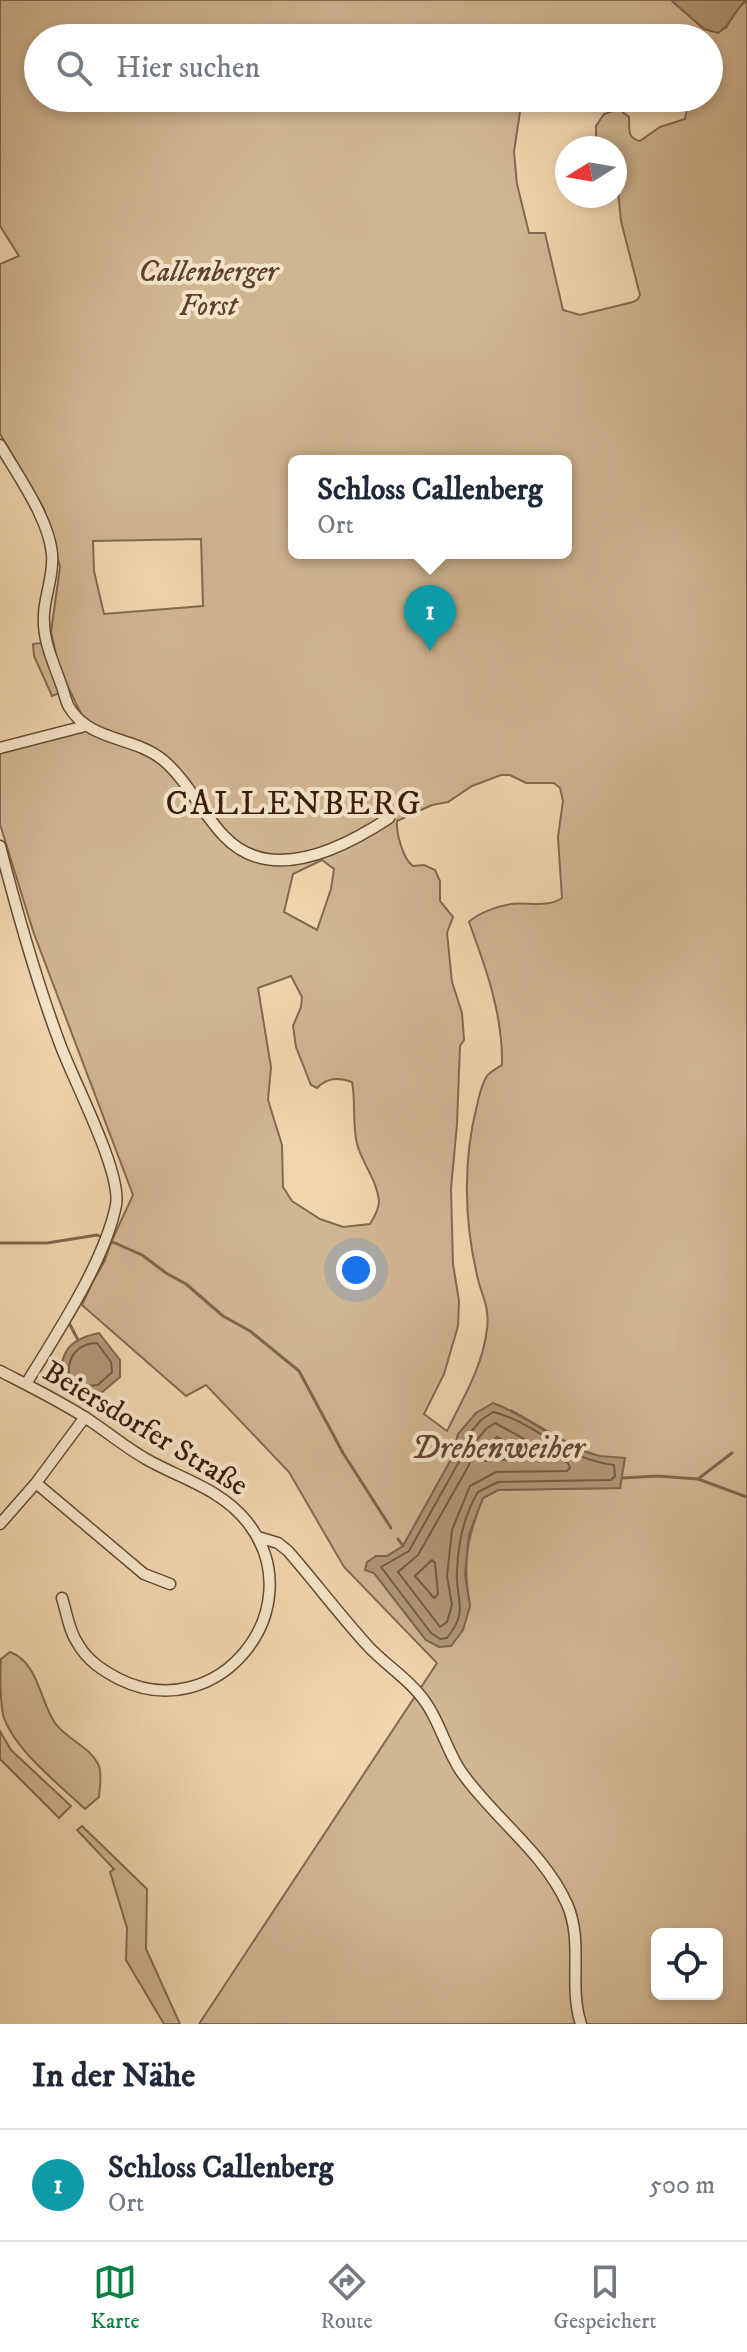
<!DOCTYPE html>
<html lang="de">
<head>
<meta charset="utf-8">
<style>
	:root { --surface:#fff; --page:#f6f6f7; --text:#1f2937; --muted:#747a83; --line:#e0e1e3; --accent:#0b8043 }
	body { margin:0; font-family:"IM FELL DW Pica",serif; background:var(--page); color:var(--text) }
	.controls { position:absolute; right:24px; bottom:24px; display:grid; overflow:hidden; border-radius:12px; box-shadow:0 4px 12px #0003 }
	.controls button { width:72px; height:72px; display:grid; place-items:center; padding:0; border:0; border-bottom:2px solid var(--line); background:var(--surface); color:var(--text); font:40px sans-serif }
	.compass { position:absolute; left:555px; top:136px; width:72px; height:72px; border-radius:50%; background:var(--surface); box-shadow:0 4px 12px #0003; rotate:259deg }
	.you { position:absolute; left:356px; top:1270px; width:28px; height:28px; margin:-20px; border:6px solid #fff; border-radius:50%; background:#1a73e8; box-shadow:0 0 0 12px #1a73e833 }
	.badge { display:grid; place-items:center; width:52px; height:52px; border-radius:50%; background:var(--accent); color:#fff; font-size:26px; font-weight:700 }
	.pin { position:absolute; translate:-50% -66px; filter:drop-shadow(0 2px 4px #0008) }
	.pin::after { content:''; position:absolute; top:42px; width:28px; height:24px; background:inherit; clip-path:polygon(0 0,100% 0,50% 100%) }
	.popup { position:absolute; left:288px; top:455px; width:284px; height:104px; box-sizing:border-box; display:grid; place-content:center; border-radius:12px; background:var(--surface); filter:drop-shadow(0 2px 6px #0005); font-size:26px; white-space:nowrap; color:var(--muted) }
	.popup b { font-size:30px; color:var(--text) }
	.popup::after { content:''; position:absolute; left:50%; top:100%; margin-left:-16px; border:16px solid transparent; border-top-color:var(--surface) }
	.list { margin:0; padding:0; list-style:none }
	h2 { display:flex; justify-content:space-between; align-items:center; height:104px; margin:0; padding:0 32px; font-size:34px }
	h2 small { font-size:26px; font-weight:400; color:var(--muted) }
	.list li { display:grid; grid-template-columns:52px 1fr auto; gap:24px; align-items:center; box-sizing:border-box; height:112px; padding:0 32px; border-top:2px solid var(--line) }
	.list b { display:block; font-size:30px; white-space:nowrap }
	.list p { margin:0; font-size:26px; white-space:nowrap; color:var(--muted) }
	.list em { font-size:26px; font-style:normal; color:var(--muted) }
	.icon { flex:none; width:44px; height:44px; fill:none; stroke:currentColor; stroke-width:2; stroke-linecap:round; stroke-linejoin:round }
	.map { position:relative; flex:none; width:747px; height:2024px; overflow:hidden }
	.search { position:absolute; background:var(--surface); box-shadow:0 4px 12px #0003; left:24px; right:24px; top:24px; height:88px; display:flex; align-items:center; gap:20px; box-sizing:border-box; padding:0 28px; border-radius:44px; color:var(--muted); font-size:30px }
	.sheet { height:216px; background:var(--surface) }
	nav { display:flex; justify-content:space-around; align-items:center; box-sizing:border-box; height:112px; border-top:2px solid var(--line); background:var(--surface); font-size:22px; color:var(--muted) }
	nav a { display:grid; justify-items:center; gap:4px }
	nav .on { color:var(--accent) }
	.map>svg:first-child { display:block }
</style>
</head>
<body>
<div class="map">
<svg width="747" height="2024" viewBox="0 0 747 2024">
	<rect width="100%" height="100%" fill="#f0d5ae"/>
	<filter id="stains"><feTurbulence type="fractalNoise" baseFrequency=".0025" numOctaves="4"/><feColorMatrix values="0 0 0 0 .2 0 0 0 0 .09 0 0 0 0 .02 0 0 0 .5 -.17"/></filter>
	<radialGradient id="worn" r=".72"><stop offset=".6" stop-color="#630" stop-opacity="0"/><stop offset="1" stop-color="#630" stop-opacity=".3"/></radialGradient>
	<path fill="#d1b692" stroke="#846a4e" stroke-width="2" fill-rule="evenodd" d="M0,0h671l33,29 22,-1 8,-16 13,-12v2024h-548l238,-361 -93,-96 -55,-95 -83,-87 -20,11 -104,-91 51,-110 -100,-264 -33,-107v-72l64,-20 19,-14 -24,-50 -8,-36 9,-65 -16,-58 -44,-75v-170l19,-8 -19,-30zM532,34l10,4h167v60h-42l16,6 4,5 -2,10 -25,8 -20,14c-14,-3 -10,-13 -11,-24l-10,-8 -15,5 -8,12v22h19v38l3,5 3,30 19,74 -2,4 -5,3 -53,13 -17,-5 -18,-77h-16l-12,-49 -3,-32 8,-54h-484v-60h493zM294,461h272v92h-272zM201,539l2,67 -99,8 -10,-43 -1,-30zM501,775h9l16,8h28l6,5 3,13 -5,36 4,61c-15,10 -34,4 -51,6 -13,2 -33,9 -42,18 17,46 34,93 33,143 -5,3 -12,7 -15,11 -5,7 -8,20 -10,29 -14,55 -13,115 0,170 4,20 13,31 10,54 -4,37 -24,69 -40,102l-23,-17 20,-40 14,-48 1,-25 -6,-37 -2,-75 6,-65 3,-78 4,-6 -2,-27 -10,-31 -5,-49 6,-16 -13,-16v-20l-5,-11 -11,-5 -11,1c-10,-7 -17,-33 -16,-45l35,-16 16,-3 24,-16zM322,860l12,9 -3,20 -14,41 -33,-18 9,-38zM291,976l11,21 -1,10 -8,19 3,21 15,38 6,3c10,-11 22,-11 35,-6 4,21 0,40 5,62 6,21 20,36 22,57 0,9 -5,16 -9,23l-27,3 -23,-8 -28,-18 -9,-14 -1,-42 -14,-45 3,-33 -13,-79zM511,1410l68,39 20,7 21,32 -122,2 -15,8c-16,41 -21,63 -13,108l-44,34 -52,-67 2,-17h11l16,-10 50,-90 5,-22zM657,1934h60v60h-60z
		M41,643l19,50 -8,3 -18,-40 -1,-12z
		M10,1652c28,10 30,49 45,71 11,16 36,24 44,43 3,9 1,21 0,31l-14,12c-26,-25 -71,-59 -82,-94 -3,-18 -3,-37 -2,-56z
		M0,1731l11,19 60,56 -12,12 -59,-59z
		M82,1826l65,63 -1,60 34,75h-16l-38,-64 1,-32 -17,-56 4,-3 -37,-39z"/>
	<path fill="#b19676" stroke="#80664b" stroke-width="2" d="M671,0h76c-13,9 -16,26 -29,33l-14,-4z
		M99,1333l21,27v17l-20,17h-16l-24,-15c1,-29 10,-40 39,-46z
		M493,1403c36,13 71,46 107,53 8,1 17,1 25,2l-5,30 -122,2 -15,8 -14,36 -4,41 5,31 -7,24 -12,16 -12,1 -13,-7 -52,-67 -9,-3 2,-8 9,-6h11l16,-10 50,-90 5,-22 18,-21z"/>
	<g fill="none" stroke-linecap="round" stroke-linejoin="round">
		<path stroke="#745a40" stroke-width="2" d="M97,1343l14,19 1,10 -14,13 -12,1 -17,-11c-2,-18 9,-32 28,-32z
			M493,1412c43,10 70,47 121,53l1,11 -4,4 -113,2 -20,10c-14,23 -20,52 -21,79 -2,30 13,38 -10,67l-7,1 -9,-6 -50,-66 28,-16 51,-91 6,-22 15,-18z
			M495,1423l73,40 2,5 -3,3 -71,1 -26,14 -18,44 -5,46 5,29 -5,17 -7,5 -42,-55 20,-17 51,-90 6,-23 12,-14z
			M497,1437l28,15 1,6 -41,3 1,-13z
			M432,1560l3,3 3,31 -4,4 -19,-22z"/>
		<path stroke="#80664b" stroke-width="3" d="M0,1243h47l50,-8 45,20 24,18 20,11 37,32 27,15 49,40 44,82 48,75
			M73,1316l31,-55 7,-20
			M69,1323l9,17
			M623,1478l34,-2 41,3 49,18
			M698,1479l34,-26
			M398,1539l5,7"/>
		<defs>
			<path id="minor" d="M0,445c18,31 49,74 52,109 2,21 -7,40 -8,60 -2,28 11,51 19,76 2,6 3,12 6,17 21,35 65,29 94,53 25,21 38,52 61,76 46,49 118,13 165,-18
				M0,748l85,-22
				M0,846c17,66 36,134 60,198 13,36 62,128 56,161 -11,56 -60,130 -90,179
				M0,1371c29,15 58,29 86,47 20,13 39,29 60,41 35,20 76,30 102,64 66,86 -31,205 -129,156 -17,-9 -31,-18 -41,-35 -9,-13 -11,-30 -16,-46
				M36,1483l108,91 26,10
				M0,1524l36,-41 49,-66
				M258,1537l20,6 10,8c27,31 51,63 79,94 16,18 38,31 53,50 18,21 25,52 40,75 32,47 83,81 107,134 17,38 1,81 14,120"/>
		</defs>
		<use href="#minor" stroke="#654b33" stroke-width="13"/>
		<use href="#minor" stroke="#f5e4ca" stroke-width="10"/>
	</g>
	<g text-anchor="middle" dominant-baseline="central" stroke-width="8" stroke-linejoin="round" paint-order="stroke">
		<g font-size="30" font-style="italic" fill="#5e432c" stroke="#f5e4ca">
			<text x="208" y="272">Callenberger<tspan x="208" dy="34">Forst</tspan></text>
		</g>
		<g font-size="30" fill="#371d0a" stroke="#f5e4ca">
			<text transform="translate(145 1429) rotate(31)">Beiersdorfer Straße</text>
		</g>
		<g font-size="32" font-style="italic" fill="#624730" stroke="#f5e4ca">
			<text x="498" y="1449">Drehenweiher</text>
		</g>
		<g font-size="34" letter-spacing="2" fill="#371d0a" stroke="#f5e4ca">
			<text x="294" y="804">CALLENBERG</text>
		</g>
	</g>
	<rect width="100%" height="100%" filter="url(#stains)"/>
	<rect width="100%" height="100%" fill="url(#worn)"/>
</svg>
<div class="controls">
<button><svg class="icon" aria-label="locate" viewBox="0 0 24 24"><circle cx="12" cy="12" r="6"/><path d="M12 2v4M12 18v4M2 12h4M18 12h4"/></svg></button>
</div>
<svg class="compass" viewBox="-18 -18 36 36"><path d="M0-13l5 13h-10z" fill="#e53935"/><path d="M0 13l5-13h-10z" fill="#747a83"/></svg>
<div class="you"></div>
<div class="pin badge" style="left:430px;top:651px;background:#0f9aa8">1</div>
<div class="popup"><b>Schloss Callenberg</b>Ort</div>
<div class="search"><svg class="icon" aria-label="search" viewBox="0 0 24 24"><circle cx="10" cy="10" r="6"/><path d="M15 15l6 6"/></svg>Hier suchen</div>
</div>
<section class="sheet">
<h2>In der Nähe<small></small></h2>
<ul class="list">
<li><span class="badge" style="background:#0f9aa8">1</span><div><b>Schloss Callenberg</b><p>Ort</p></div><em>500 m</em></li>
</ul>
</section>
<nav>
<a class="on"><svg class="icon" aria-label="map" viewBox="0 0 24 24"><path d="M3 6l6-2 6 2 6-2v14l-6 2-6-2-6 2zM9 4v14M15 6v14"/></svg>Karte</a>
<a><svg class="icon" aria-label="directions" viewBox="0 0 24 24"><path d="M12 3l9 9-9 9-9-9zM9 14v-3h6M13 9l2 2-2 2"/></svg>Route</a>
<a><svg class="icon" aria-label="saved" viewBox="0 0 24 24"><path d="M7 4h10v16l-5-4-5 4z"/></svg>Gespeichert</a>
</nav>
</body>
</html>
